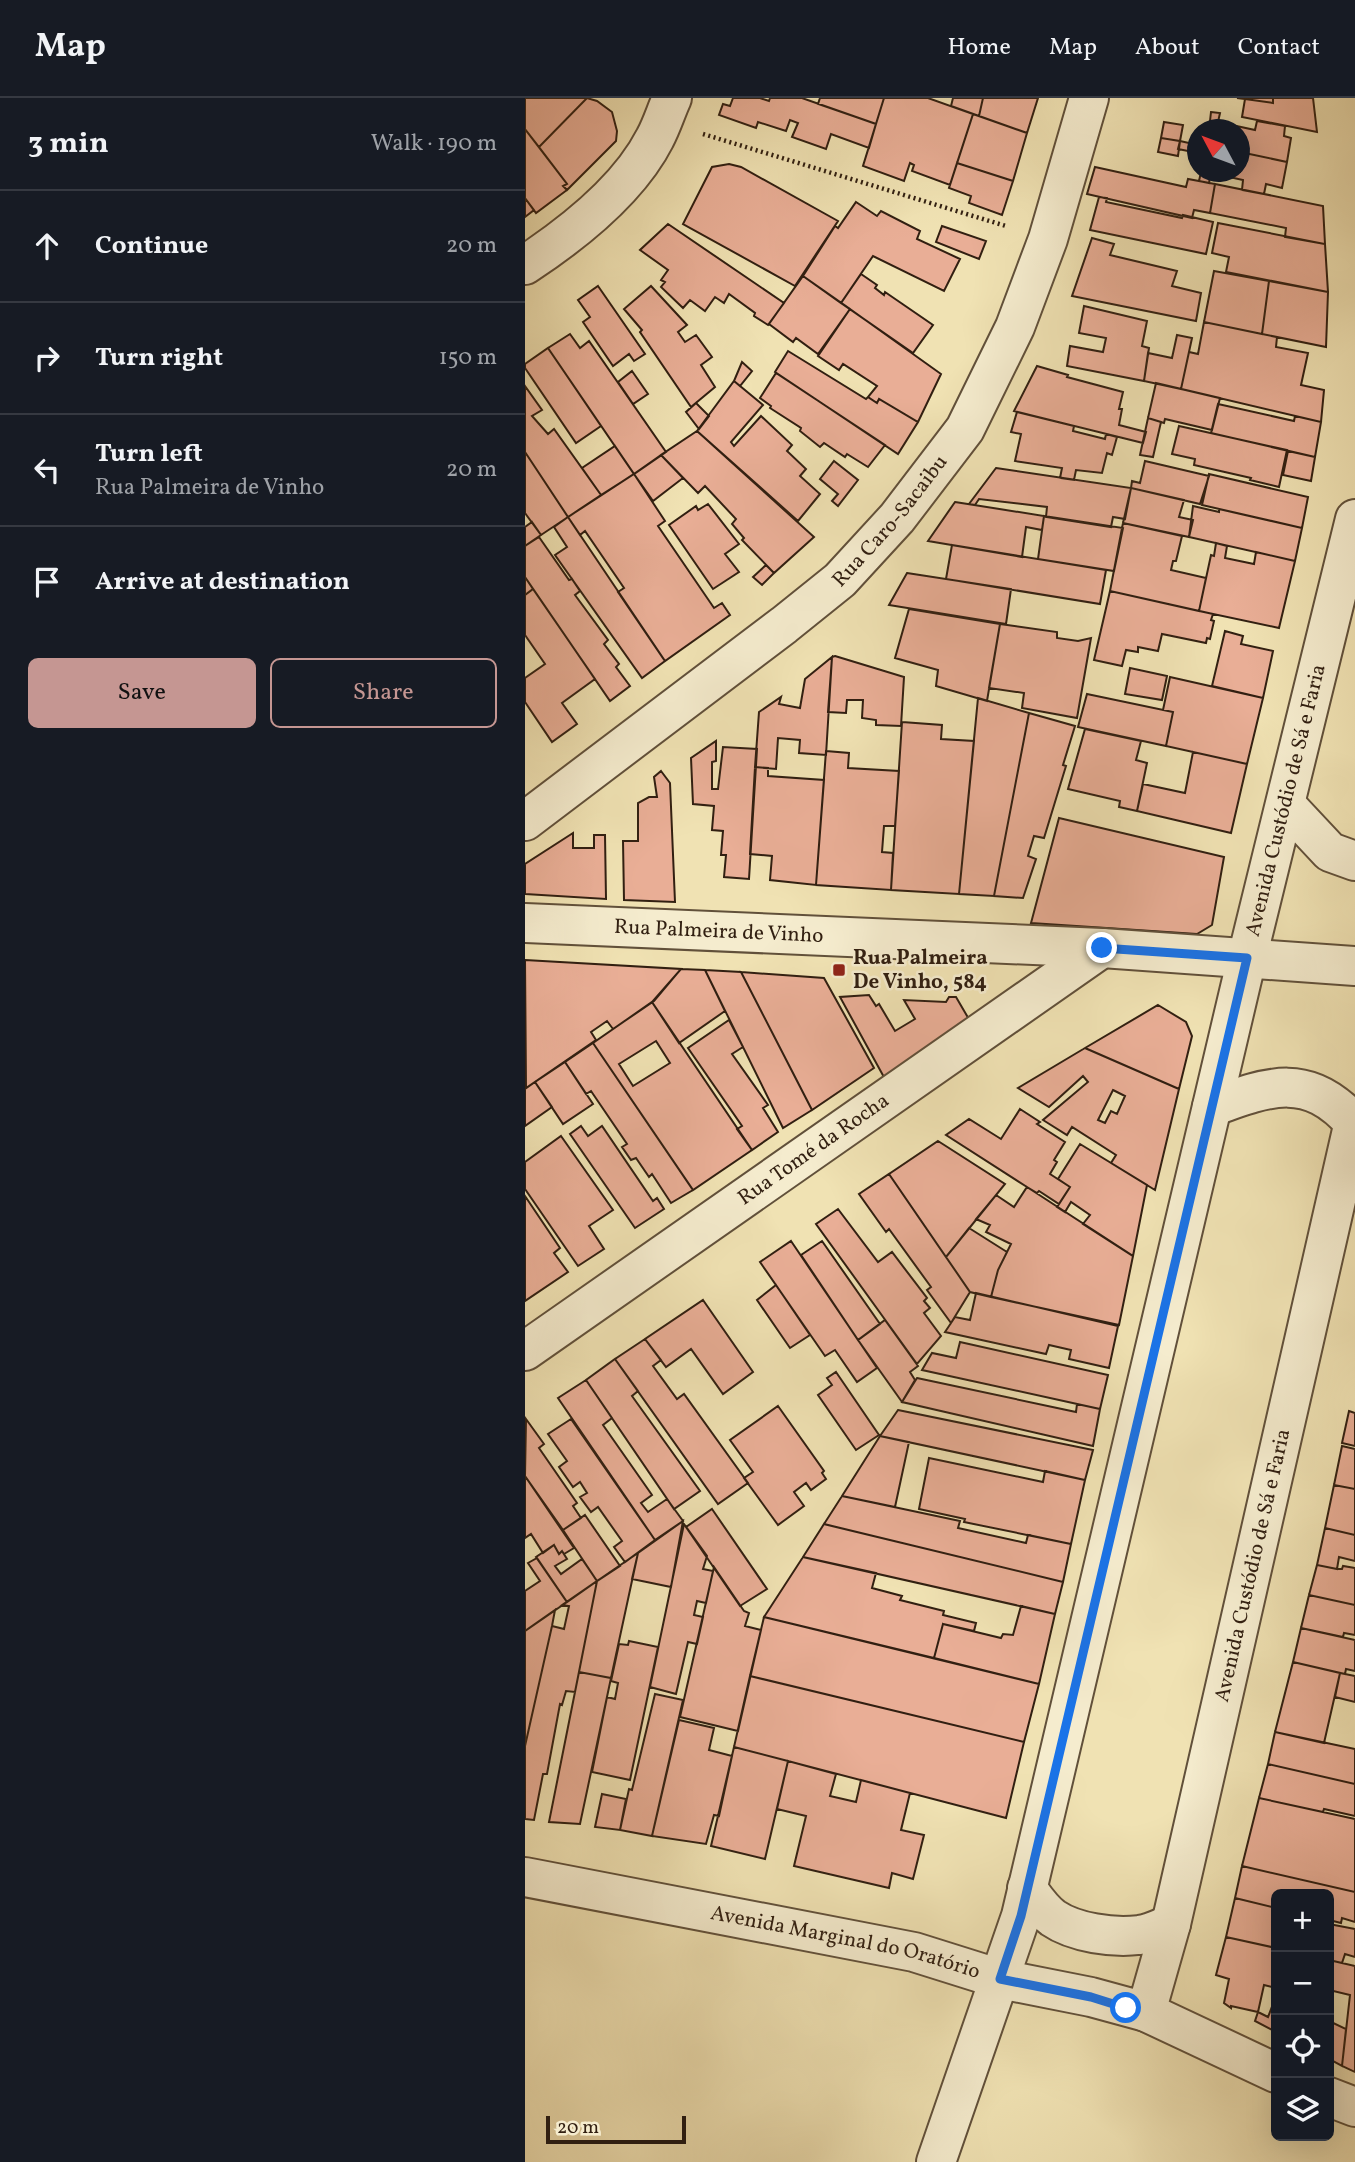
<!DOCTYPE html>
<html lang="en">
<head>
<meta charset="utf-8">
<style>
	:root { --surface:#171b24; --page:#20242c; --text:#f1f3f6; --muted:#9ea1a6; --line:#363941; --accent:#c59692 }
	body { margin:0; font-family:Vollkorn,serif; background:var(--page); color:var(--text) }
	.controls { position:absolute; right:21px; bottom:21px; display:grid; overflow:hidden; border-radius:10px; box-shadow:0 7px 28px #0002 }
	.controls button { width:63px; height:63px; display:grid; place-items:center; padding:0; border:0; border-bottom:2px solid var(--line); background:var(--surface); color:var(--text); font:35px sans-serif }
	.compass { position:absolute; left:662px; top:21px; width:63px; height:63px; border-radius:50%; background:var(--surface); box-shadow:0 7px 28px #0002; rotate:311deg }
	.scale { position:absolute; left:21px; bottom:18px; width:140px; box-sizing:border-box; padding-left:7px; border:4px solid #311f11; border-top:0; font-size:19px; line-height:24px; white-space:nowrap; color:#311f11; -webkit-text-stroke:5px #f5ecce; paint-order:stroke }
	.stop { position:absolute; width:21px; height:21px; margin:-16px; border:5px solid #1a73e8; border-radius:50%; background:#fff }
	.stop.end { background:#1a73e8; border-color:#fff; box-shadow:0 2px 7px #0008 }
	.list { margin:0; padding:0; list-style:none }
	h2 { display:flex; justify-content:space-between; align-items:center; height:91px; margin:0; padding:0 28px; font-size:30px }
	h2 small { font-size:23px; font-weight:400; color:var(--muted) }
	.list li { display:grid; grid-template-columns:46px 1fr auto; gap:21px; align-items:center; box-sizing:border-box; height:112px; padding:0 28px; border-top:2px solid var(--line) }
	.list b { display:block; font-size:26px; white-space:nowrap }
	.list p { margin:0; font-size:23px; white-space:nowrap; color:var(--muted) }
	.list em { font-size:23px; font-style:normal; color:var(--muted) }
	.actions { display:flex; gap:14px; padding:21px 28px }
	.actions a { flex:1; padding:16px 0; border:2px solid var(--accent); border-radius:10px; text-align:center; font-size:24px; color:var(--accent) }
	.actions .main { background:var(--accent); color:#111 }
	.icon { flex:none; width:38px; height:38px; fill:none; stroke:currentColor; stroke-width:2; stroke-linecap:round; stroke-linejoin:round }
	.map { position:relative; flex:none; width:830px; height:2064px; overflow:hidden }
	header { display:flex; align-items:center; gap:42px; box-sizing:border-box; height:98px; padding:0 35px; background:var(--surface); border-bottom:2px solid var(--line) }
	header strong { font-size:33px }
	nav { display:flex; gap:38px; margin-inline-start:auto; font-size:24px }
	main { display:flex }
	aside { flex:1; background:var(--surface) }
	.map>svg:first-child { display:block }
</style>
</head>
<body>
<header>
<strong>Map</strong>
<nav><a>Home</a><a>Map</a><a>About</a><a>Contact</a></nav>
</header>
<main>
<aside>
<h2>3 min<small>Walk · 190 m</small></h2>
<ul class="list">
<li><svg class="icon" aria-label="ahead" viewBox="0 0 24 24"><path d="M12 20V5M6 11l6-6 6 6"/></svg><div><b>Continue</b></div><em>20 m</em></li>
<li><svg class="icon" aria-label="right" viewBox="0 0 24 24"><path d="M7 20v-9h11M14 6l5 5-5 5"/></svg><div><b>Turn right</b></div><em>150 m</em></li>
<li><svg class="icon" aria-label="left" viewBox="0 0 24 24"><path d="M17 20v-9H6M10 6l-5 5 5 5"/></svg><div><b>Turn left</b><p>Rua Palmeira de Vinho</p></div><em>20 m</em></li>
<li><svg class="icon" aria-label="arrive" viewBox="0 0 24 24"><path d="M6 21V4h12l-3 4 3 4H6"/></svg><div><b>Arrive at destination</b></div></li>
</ul>
<div class="actions"><a class="main">Save</a><a>Share</a></div>
</aside>
<div class="map">
<svg width="830" height="2064" viewBox="0 0 830 2064">
	<rect width="100%" height="100%" fill="#f0e2b3"/>
	<filter id="stains"><feTurbulence type="fractalNoise" baseFrequency=".00286" numOctaves="4"/><feColorMatrix values="0 0 0 0 .2 0 0 0 0 .09 0 0 0 0 .02 0 0 0 .5 -.17"/></filter>
	<radialGradient id="worn" r=".72"><stop offset=".6" stop-color="#630" stop-opacity="0"/><stop offset="1" stop-color="#630" stop-opacity=".3"/></radialGradient>
	<path fill="#e9ae96" stroke="#311f11" stroke-width="2" fill-rule="evenodd" d="M0,0h62l-48,49 -14,-18z
		M62,0l10,3 15,11 5,19 -1,10 -49,49 -4,-4 4,-2 -28,-37z
		M208,0h27l9,3 1,-3h32l74,26 -7,24 -38,-14 -5,15 -34,-12 6,-14 -8,-3 -4,11 -28,-9 -2,6 -37,-13 4,-11 7,2z
		M295,0h64l-8,26 -58,-20z
		M359,0h44l45,16 -23,71 -38,-14 2,-6 -4,-2 -6,18 -41,-15z
		M428,0h30l-4,18 -28,-10z
		M458,0h55l-11,35 -48,-17z
		M712,0h36v5l-28,-4z
		M748,0h40l4,34 -75,-15 3,-18 28,4z
		M686,14l9,1 -2,9 37,8 2,-9 28,5 -1,10 7,2 -4,24 -47,-10v-22h-31z
		M448,16l54,19 -14,48 -56,-18z
		M639,24l19,3 -3,16 -19,-3z
		M0,31l42,55 -4,2 4,4 -31,23 -11,-15z
		M636,40l19,3 -2,15 -20,-4z
		M655,43l18,4v8l-20,-4z
		M715,54l47,10 -5,26 -16,-4 -2,10 -22,-4 1,-10 -32,-7 -2,10 -10,-2 2,-9h39z
		M432,65l56,18 -11,34 -33,-12 2,-7 -22,-8z
		M204,66l12,3 97,54 -43,65 -112,-62 29,-57z
		M570,69l91,20 2,-8 27,5 -5,29 -16,-3 -2,8 -105,-24z
		M690,86l108,22 2,38 -40,-7 1,-9 -76,-15z
		M574,99l8,1 -1,4 76,16 1,-3 30,7 -7,32 -116,-24z
		M0,100l9,12 -9,7z
		M331,104l21,14 4,-5 39,20 -3,8 43,20 -16,32 -71,-35 -32,47 -38,-27 32,-50 3,2z
		M693,125l107,21 3,48 -102,-20 3,-15 -17,-4z
		M143,126l116,79 -16,22 -14,-9 1,-3 -26,-19 -5,9 -9,-6 -10,14 -15,-11 -7,8 -22,-21 4,-5 -4,-2 7,-10 -28,-20z
		M417,128l44,15 -7,18 -43,-17z
		M567,140l22,6 -4,11 67,16 -5,15 29,7 -5,28 -124,-25z
		M689,173l55,10 -7,53 -58,-12z
		M336,176l16,11 -2,3 9,7 1,-3 48,33 -20,28 -72,-50z
		M278,178l47,33 -32,45 -22,-16 -3,4 -24,-18z
		M744,183l59,11 -2,55 -64,-13z
		M73,188l47,68 -11,7 -5,-7 -16,12 -30,-44 7,-5 -12,-17z
		M126,188l36,39 -9,7 7,10 11,-7 16,22 -11,8 14,22 -24,20 -51,-75 2,-2 -18,-21z
		M559,208l63,15 -5,25 7,2 -5,33 -77,-15 3,-20 33,6 3,-14 -27,-5z
		M325,211l91,65 -23,48 -39,-23 -2,4 -9,-6 9,-11 -34,-22 -4,6 -21,-14z
		M679,224l73,15 -1,10 32,6 -7,32 23,5 -3,32 -140,-33 8,-37 9,2z
		M45,236l10,14 9,-7 77,111 -32,22 -86,-126z
		M652,237l15,3 -11,51 -37,-8 4,-28 24,5z
		M23,250l53,78 -25,17 -51,-75v-4z
		M263,253l78,48 2,-2 9,6 2,-4 39,23 -20,32 -123,-82z
		M217,264l10,9 -12,15 -6,-5z
		M512,268l31,9 -1,2 56,15 -4,17h3l-3,16 27,7 -3,11 -129,-32z
		M107,273l16,23 -15,10 -15,-22z
		M251,275l109,72 -17,22 -21,-13 -2,3 -21,-14 -4,4 -20,-16 1,-3 -31,-20 1,-2 -11,-8z
		M209,283l29,24 -32,37 3,4 27,-30 31,29 -5,6 19,18 -6,7 20,18 -22,27 -101,-90z
		M631,285l64,15 -8,32 -47,-11 -1,4 -16,-5z
		M0,288l17,24 -10,6 16,18 6,-5 47,66 -33,22 -43,-65z
		M171,305l13,13 -10,13 -13,-17z
		M693,306l76,17 1,-5 26,6 -6,35 -104,-24z
		M492,314l57,14 -1,5 32,8 1,-5 11,3 -5,18 -5,-2 -5,20 -26,-3 -2,10 -14,-2 2,-10 -47,-7 6,-27 -10,-2z
		M623,320l13,4 -8,35 -13,-2z
		M654,328l108,24 -8,37 -29,-7 1,-2 -57,-13 1,-6 -23,-5z
		M172,333l117,106 -40,36 -32,-33 2,-2 -12,-14 4,-5 -31,-33 -7,7 -37,-38z
		M90,348l19,28 -33,21 -19,-27z
		M763,353l27,6 -4,24 -28,-6z
		M0,354l43,65 -27,18 -16,-22z
		M136,357l22,23 -30,23 -19,-27z
		M309,363l24,19 -20,26 -6,-5 6,-7 -18,-15z
		M620,363l64,15 -9,28 -69,-16 1,-7 8,2z
		M471,370l135,20 -6,31 -12,-2 -2,10 -65,-10 1,-10 -68,-8 -4,6 -6,-1z
		M109,376l31,47 -7,5 56,82 8,-5 8,12 -65,46 -47,-69 6,-4 -39,-57 -5,4 -12,-18z
		M684,376l99,23 -6,31 -100,-23z
		M606,390l53,12 -5,17 14,3 -4,17 -66,-14z
		M430,404l89,14 -2,14 -16,-3 -4,30 -94,-16z
		M183,406l31,40 -14,10 14,18 -26,17 -44,-64 27,-19 2,4z
		M668,408l26,6v-3l83,19 -7,33 -106,-24z
		M519,418l79,12 -9,43 -76,-12z
		M43,419l97,144 -23,17 -87,-123 12,-8 -13,-20z
		M7,424l9,13 -16,11v-19z
		M598,425l59,13 -6,25h-3l-2,9 35,8 -7,33 -89,-20z
		M14,439l30,43 3,-1 8,12 -5,4 33,45 -4,4 15,20 -3,3 14,19 -20,15 -85,-124v-31z
		M691,445l11,3 -2,12 29,6 2,-12 39,9 -16,67 -80,-17 12,-56 3,1z
		M427,447l154,25 -6,34 -154,-25z
		M241,467l8,8 -12,12 -9,-8z
		M382,475l104,16 -5,35 -117,-19z
		M0,479l8,12 -8,6z
		M8,491l62,90 -33,24 15,21 -25,18 -27,-40v-24l20,-14 -20,-29v-40z
		M585,493l103,23 -2,6 3,1 -4,18 -3,-1 -1,5 -44,-9 -4,17 -20,-4v5l-12,-2 -4,16 -28,-6z
		M384,511l91,15 -13,77 -51,-15 2,-16 -43,-12z
		M475,526l57,8v6l21,3 13,-3 -14,80 -55,-10 2,-15 -35,-5z
		M700,533l18,5 -2,8 32,7 -10,47 -51,-12z
		M310,558l69,21 -3,49 -25,-1v-5l-14,-2 1,-18h-16l-1,13 -18,-1 4,-55z
		M307,559l-6,98 -27,-2 1,-13 -22,-2 -2,31 -21,-2 4,-55 22,-15 -2,7 21,4 5,-29z
		M605,570l37,8 -5,24 -37,-6z
		M645,579l93,21 -16,66 -81,-18 7,-34 -10,-2z
		M562,596l86,18 -7,34 -88,-19z
		M453,600l51,15 -35,183 -35,-2z
		M504,615l46,13 -12,39 3,1 -22,72 -10,-2 -6,20 8,3 -13,39 -29,-2z
		M377,624l40,3 -1,14 33,2 -15,153 -68,-4z
		M560,631l56,12 -5,19 11,3 -10,48 -18,-4 1,-6 -52,-12z
		M191,643v20l-4,1v27h6l5,-42 34,2 -8,130 -25,-2 2,-22h-5l2,-24 -11,-1 2,-24 -21,-2 -2,-46z
		M301,653l23,2 -1,15 51,3 -4,55h-11l-2,26 11,1 -2,37 -75,-5z
		M668,654l54,12 -16,69 -94,-22 6,-27 42,9z
		M230,669l13,1v8l56,4 -8,105 -46,-5 2,-24 -22,-2z
		M136,673l9,12 5,119 -51,-2 -1,-59h15v-38l11,-6h8l-3,-20z
		M534,720l165,39 -12,68 -15,9 -166,-11z
		M48,735v15h21v-13h11l1,64 -81,-5v-30z
		M0,862l156,9 -27,32 -41,28 -6,-8 -16,11 5,8 -70,48z
		M156,871l24,1 20,41 -46,32 -27,-41z
		M180,872l36,2 71,138 -29,18z
		M216,874l83,6 50,90 -62,42z
		M344,897l7,11 3,-2 16,27 20,-12 -11,-19 42,2 3,-5h7l14,24 -85,58 -45,-82z
		M127,904l100,148 -59,40 -100,-147zM131,943l14,22 -37,23 -14,-22z
		M633,907l28,17 6,14 -13,53 -94,-41z
		M204,922l14,27 -11,7 36,51 -5,3 15,24 -26,18 -15,-21 5,-3 -54,-78z
		M68,945l100,147 -22,13 -19,-29 -3,3 -13,-19 -5,2 -9,-13 5,-3 -36,-53 -5,3 -21,-32z
		M560,950l94,41 -24,101 -44,-27 5,-8 -44,-28 -5,8 -24,-15 45,-38 -5,-6 -34,31 -31,-19zM588,992l12,6 -8,18 -6,-3 -6,12 -7,-3z
		M40,964l28,42 -30,20 -28,-42z
		M10,984l17,25 -27,19v-37z
		M495,1011l20,13 -3,2 28,18 -11,18 3,2 -7,12 20,13 -11,17 -20,-13 -2,2 -10,-6 -81,-52 23,-16 32,20z
		M56,1028l7,10 14,-10 51,75 4,-3 7,11 -29,19 -65,-94z
		M36,1038l52,74 -24,16 15,23 -26,17 -53,-77v-27z
		M413,1043l67,43 -59,73 -57,-83z
		M555,1046l67,41 -14,71 -50,-32 7,-9 -19,-13 -6,10 -8,-5 13,-20 -12,-8z
		M364,1076l81,118 -19,31 -24,-33 4,-3 -42,-58 -3,3 -27,-38z
		M502,1089l106,69 -14,69 -128,-28 7,-27 13,-26 -25,-12 4,-7 -14,-6 20,-24 18,12z
		M0,1098l35,52 -6,5 14,19 -43,29z
		M313,1111l40,53 14,-10 35,46 -3,3 6,7 -6,5 17,23 -24,28 -101,-140z
		M444,1130l38,24 -9,18 -7,27 -21,-5 -24,-35z
		M266,1143l86,127 -20,14 -22,-32 -10,6 -65,-94z
		M297,1143l58,83 -22,16 -57,-85z
		M251,1187l34,50 -20,13 -33,-48z
		M451,1195l142,33 -9,42 -40,-9 2,-9 -22,-5 -3,9 -101,-22 10,-15 15,3z
		M178,1202l50,72 -30,22 -32,-45 -25,18 -21,-28z
		M360,1222l33,46 -8,6 5,8 -13,22 -44,-62z
		M120,1241l16,21 -8,6 24,33 7,-5 64,89 -30,21 -103,-145z
		M435,1244l148,33 -8,34 -178,-39 10,-17 24,5z
		M90,1261l23,32 -6,5 68,95 -26,18 -88,-129z
		M311,1274l43,63 -23,15 -38,-55 14,-10 -5,-7z
		M392,1280l159,34 1,-8 23,5 -7,37 -191,-44z
		M61,1282l26,38 -9,7 49,70 -11,8 7,9 19,-13 16,22 -28,19 -97,-142z
		M253,1308l46,65 -2,2 4,6 -15,11 -5,-7 -12,9 10,14 -26,19 -34,-47 9,-6 -23,-32z
		M373,1312l195,40 -8,30 -205,-44z
		M824,1313l6,2v33l-13,-3z
		M1,1321l18,25 -5,4 38,55 -4,3 8,12 -18,12 -38,-54z
		M46,1321l84,121 -30,22 -11,-15 8,-6 -24,-34 -7,5 -11,-15 7,-4 -7,-11 -7,5 -14,-20 8,-6 -19,-27z
		M355,1338l29,6 -14,65 -53,-11z
		M817,1348l13,3v40l-21,-4z
		M404,1360l114,24 2,-11 40,9 -14,64 -107,-22 1,-3 -46,-10z
		M0,1378l49,72 -10,6 -2,-3 -3,3 -5,-9 -11,8 -12,-19 -6,4z
		M809,1387l21,4v46l-30,-7z
		M317,1398l118,25 -2,7 68,15 2,-8 43,9 -8,38 -239,-58z
		M187,1411l55,80 -27,17 -54,-79z
		M60,1417l35,51 -23,15 -34,-51z
		M158,1423l-12,66 -39,-8 6,-26z
		M159,1426l23,32 -4,13 10,2 -7,32 -9,-2 -3,14 9,2 -6,27 -9,-2 -12,52 -26,-7z
		M299,1426l239,58 -8,32 -252,-57z
		M800,1430l30,7v26l-16,-4 -2,12 -20,-4z
		M29,1447l5,9 3,-3 5,8 -12,7 6,8 21,-15 15,22 -30,21 -31,-45z
		M113,1455l-27,125 -32,-6 18,-91z
		M278,1459l73,16 -4,15 30,8 -2,4 44,11 -1,4 33,8 -2,8 -31,-7 -9,34 -170,-41z
		M12,1460l30,44 -42,29v-40l15,-10 -12,-18z
		M792,1467l20,4h5l1,-3 12,2v37l-46,-10z
		M189,1469l30,44 5,2 -4,13 16,4 -23,101 -58,-14z
		M72,1483l-22,111 -9,-1 -4,14 -2,-1 -13,70h-4l-9,46 -9,-1v-73l27,-120 12,3 5,-23 -7,-1z
		M784,1497l46,10v30l-11,-2 -1,4 -42,-9z
		M496,1508l34,8 -16,70 -105,-26 9,-34 58,14 2,-4 10,1z
		M30,1512l-3,16 -27,120v-115z
		M239,1519l275,67 -15,58 -274,-66z
		M776,1530l54,12v31l-9,-2 -1,5 -52,-12z
		M104,1543l29,6 -28,133 -38,-8 15,-75 8,2 3,-16 -7,-2 8,-37 9,1z
		M768,1564l47,11 -16,70 -49,-11z
		M54,1574l32,6 -31,146 -31,-2z
		M815,1575l15,3v26l-20,-5z
		M225,1578l274,66 -18,76 -272,-71z
		M130,1596l28,6 -31,136 -32,-6 9,-41 3,1z
		M154,1622l35,8 -5,22 23,6 -13,60 -5,-1 -8,29 -54,-8z
		M750,1634l80,17v35l-87,-20z
		M209,1649l54,14 -23,98 -54,-13z
		M263,1663l48,13 -6,22 26,6 5,-22 49,13 -9,37 23,5 -11,44 -21,-6 -3,15 -95,-22 12,-50 -29,-7z
		M743,1666l87,20v32l-31,-7 -1,3 -64,-14z
		M77,1696l24,5 -6,31 -25,-3z
		M734,1700l96,21v73l-113,-26z
		M717,1768l113,26v30l-13,-4 -1,5 -12,-3v-26h-53v14l-41,-10z
		M710,1800l41,10v40l-50,-11z
		M804,1826l26,5v28l-10,-3 -3,9 -13,-3z
		M701,1839l50,11v40l-12,-3 -6,27 -27,-6v2l-7,-5 5,-24 -13,-4z
		M804,1862l26,6v106l-13,-6 8,-71 -21,-5z
		M748,1906l3,2v26l-21,-11 3,-9 10,5z
		M804,1923l17,8 -4,37 -13,-7z"/>
	<g fill="none" stroke-linecap="round" stroke-linejoin="round">
		<defs>
			<g id="minor">
				<path d="M0,167c47,-31 104,-76 130,-127 7,-13 11,-27 17,-40"/>
				<path id="s1" d="M0,723l259,-196 56,-45 57,-62 68,-89 50,-102 33,-88 41,-141"/>
				<path id="s2" d="M0,825l577,25 253,18"/>
				<path id="s3" d="M0,1253l577,-403"/>
				<path id="s4" d="M0,1779l389,75 86,27"/>
				<path d="M621,1914l130,61"/>
				<path d="M804,1999l26,10"/>
			</g>
			<g id="tertiary">
				<path d="M761,707l44,47 25,9"/>
				<path d="M687,1009c57,-21 96,-36 142,16"/>
				<path d="M502,1790c8,11 15,22 26,30 22,15 60,20 86,17 11,-1 22,-7 32,-11"/>
				<path id="s5" d="M475,1881l91,18 55,15 25,-88 184,-807"/>
				<path id="s6" d="M411,2064l85,-246 226,-958 108,-439"/>
			</g>
		</defs>
		<use href="#minor" stroke="#61503a" stroke-width="42"/>
		<use href="#tertiary" stroke="#61503a" stroke-width="42"/>
		<path stroke="#311f11" stroke-width="4.5" stroke-dasharray="2 3.5" stroke-linecap="butt" d="M178,36l303,92"/>
		<use href="#minor" stroke="#f5ecce" stroke-width="38"/>
		<use href="#tertiary" stroke="#f5ecce" stroke-width="38"/>
	</g>
	<g fill="none" stroke-linecap="round" stroke-linejoin="round">
		<path stroke="#1a73e8" stroke-width="9" d="M577,850l145,10 -226,958 -21,63 91,18 35,11"/>
	</g>
	<rect fill="#8f2418" stroke="#f5ecce" stroke-width="2.5" x="307" y="865" width="14" height="14" rx="3.5"/>
	<g text-anchor="middle" dominant-baseline="central" stroke-width="5" stroke-linejoin="round" paint-order="stroke">
		<g font-size="21" fill="#311f11" stroke="#f5ecce">
			<text stroke="none"><textPath href="#s1" startOffset="474">Rua Caro-Sacaibu</textPath></text>
			<text stroke="none"><textPath href="#s6" startOffset="1407">Avenida Custódio de Sá e Faria</textPath></text>
			<text stroke="none"><textPath href="#s2" startOffset="194">Rua Palmeira de Vinho</textPath></text>
			<text stroke="none"><textPath href="#s3" startOffset="352">Rua Tomé da Rocha</textPath></text>
			<text stroke="none"><textPath href="#s5" startOffset="609">Avenida Custódio de Sá e Faria</textPath></text>
			<text stroke="none"><textPath href="#s4" startOffset="327">Avenida Marginal do Oratório</textPath></text>
		</g>
		<g font-size="21" font-weight="bold" fill="#311f11" stroke="#f5ecce" text-anchor="start">
			<text x="328" y="860">Rua Palmeira<tspan x="328" dy="24">De Vinho, 584</tspan></text>
		</g>
	</g>
	<rect width="100%" height="100%" filter="url(#stains)"/>
	<rect width="100%" height="100%" fill="url(#worn)"/>
</svg>
<div class="controls">
<button>+</button>
<button>−</button>
<button><svg class="icon" aria-label="locate" viewBox="0 0 24 24"><circle cx="12" cy="12" r="6"/><path d="M12 2v4M12 18v4M2 12h4M18 12h4"/></svg></button>
<button><svg class="icon" aria-label="layers" viewBox="0 0 24 24"><path d="M12 4l9 5-9 5-9-5zM3 14l9 5 9-5"/></svg></button>
</div>
<svg class="compass" viewBox="-18 -18 36 36"><path d="M0-13l5 13h-10z" fill="#e53935"/><path d="M0 13l5-13h-10z" fill="#9ea1a6"/></svg>
<div class="scale">20 m</div>
<div class="stop" style="left:601px;top:1910px"></div>
<div class="stop end" style="left:577px;top:850px"></div>
</div>
</main>
</body>
</html>
